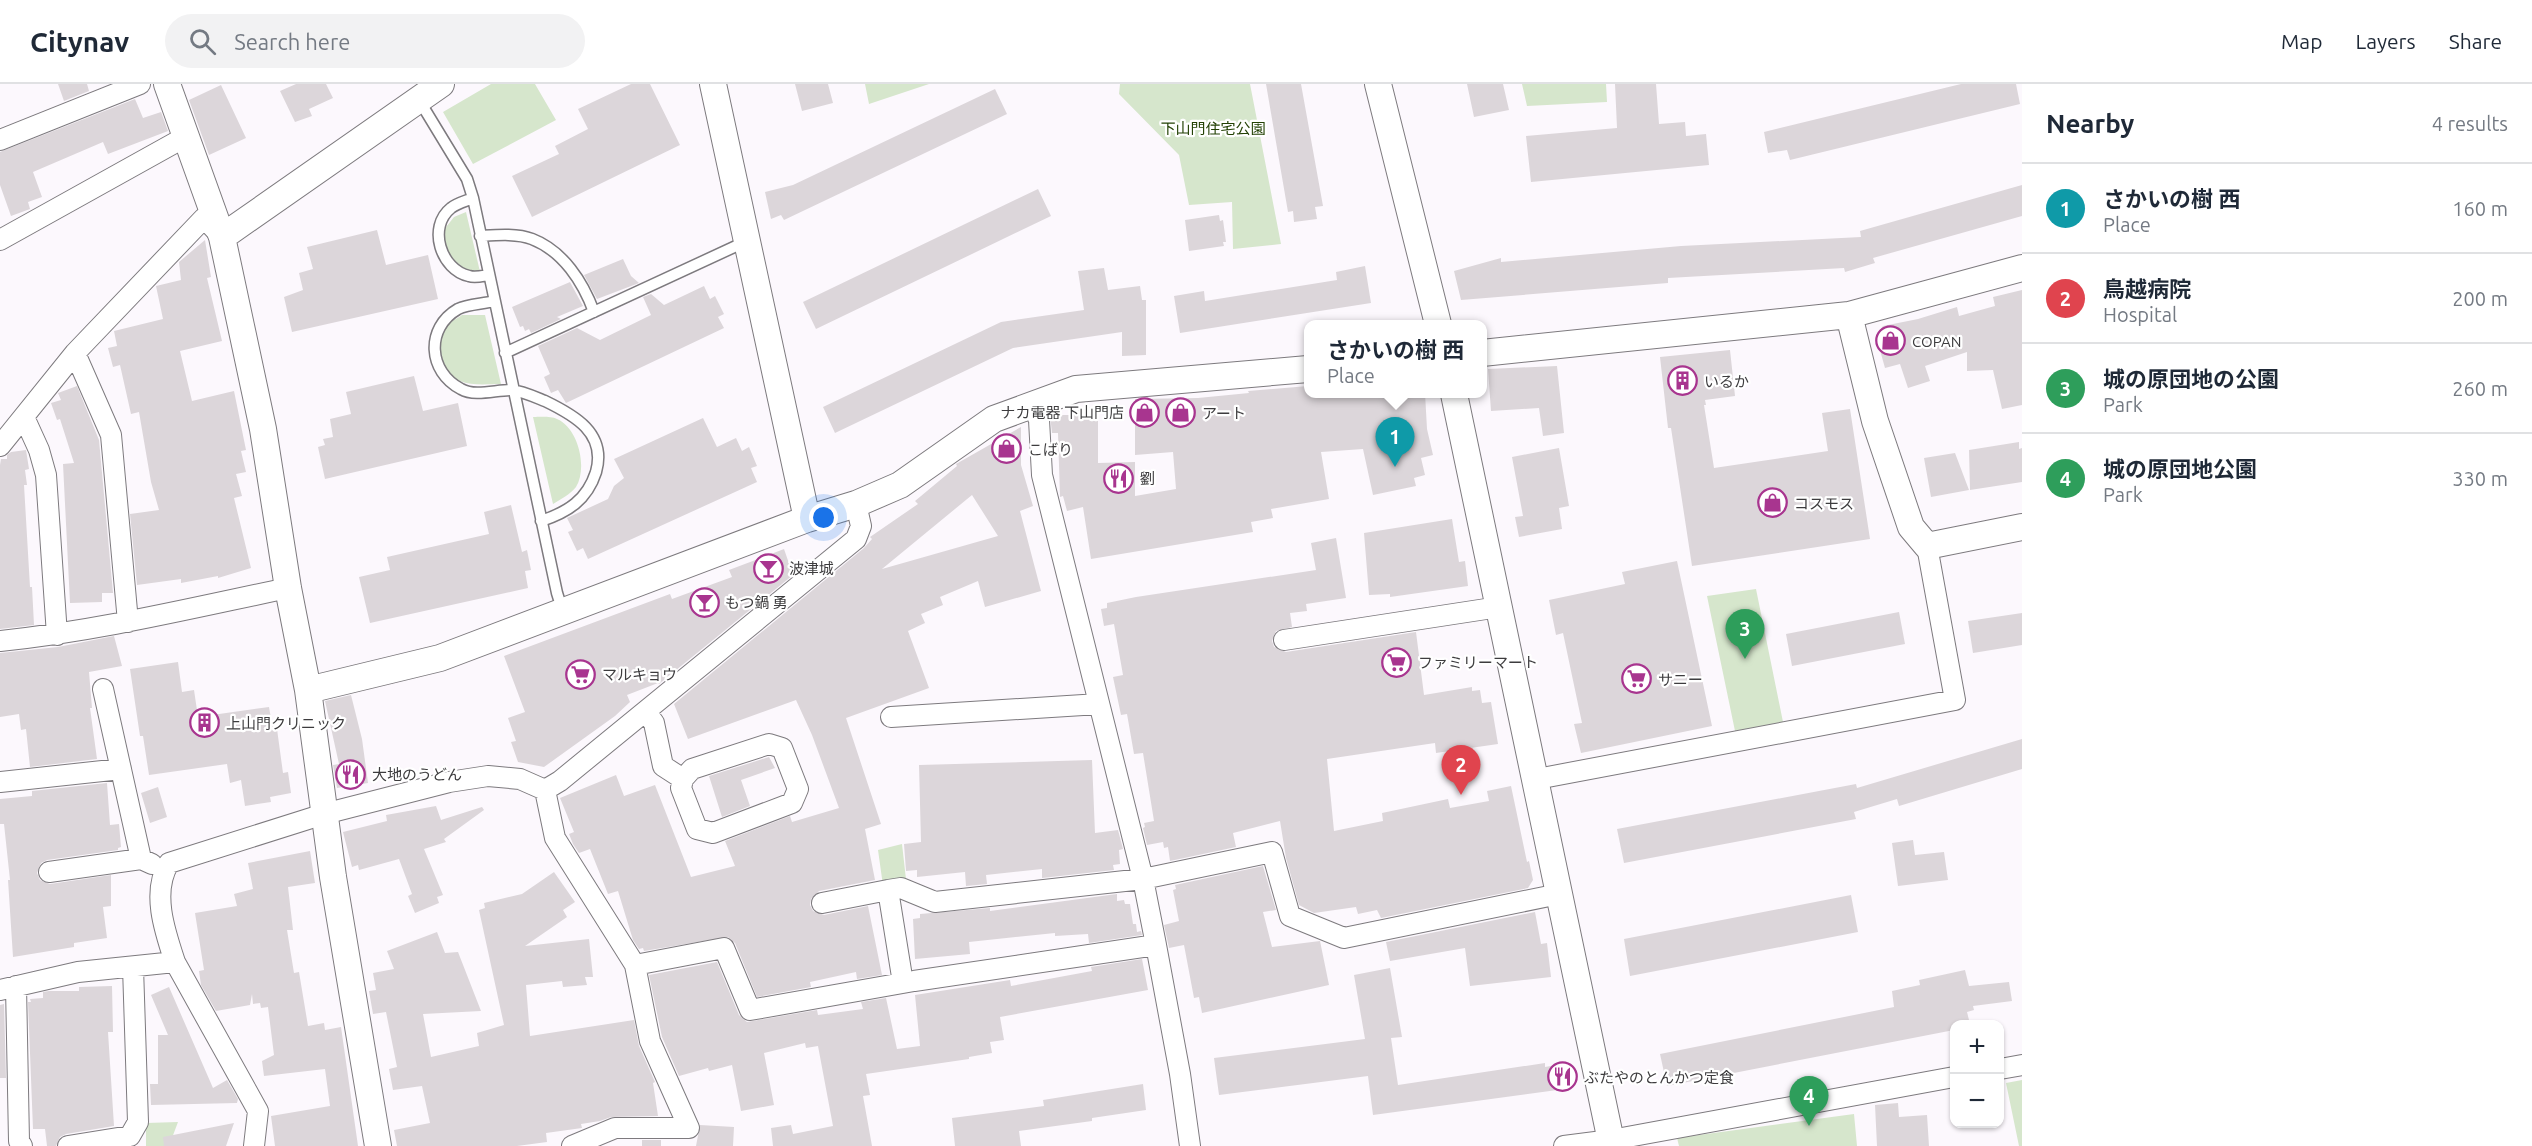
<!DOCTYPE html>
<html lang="en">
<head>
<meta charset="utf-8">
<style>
	:root { --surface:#fff; --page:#f2f2f3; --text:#1f2937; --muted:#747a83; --line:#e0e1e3; --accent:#a8358f }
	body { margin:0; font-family:Ubuntu,"Noto Sans JP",sans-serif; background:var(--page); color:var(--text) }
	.controls { position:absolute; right:18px; bottom:18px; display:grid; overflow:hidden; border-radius:12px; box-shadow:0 2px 4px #0004 }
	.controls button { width:54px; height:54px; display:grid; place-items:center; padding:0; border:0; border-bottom:2px solid var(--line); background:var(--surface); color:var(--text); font:30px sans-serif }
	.you { position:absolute; left:824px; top:434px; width:21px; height:21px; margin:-15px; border:4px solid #fff; border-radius:50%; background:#1a73e8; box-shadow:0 0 0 9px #1a73e833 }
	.badge { display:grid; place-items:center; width:39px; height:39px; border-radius:50%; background:var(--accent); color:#fff; font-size:20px; font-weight:700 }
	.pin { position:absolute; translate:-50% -50px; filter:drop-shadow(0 2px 3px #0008) }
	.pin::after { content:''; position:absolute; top:32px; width:21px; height:18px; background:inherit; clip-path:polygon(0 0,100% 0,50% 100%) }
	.popup { position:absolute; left:1304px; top:236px; width:183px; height:78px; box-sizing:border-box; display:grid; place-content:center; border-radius:12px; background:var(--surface); filter:drop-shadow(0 2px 4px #0005); font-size:20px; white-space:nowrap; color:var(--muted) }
	.popup b { font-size:22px; color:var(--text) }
	.popup::after { content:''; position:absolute; left:50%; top:100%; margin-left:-12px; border:12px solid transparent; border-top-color:var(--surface) }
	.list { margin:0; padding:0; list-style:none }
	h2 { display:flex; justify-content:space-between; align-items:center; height:78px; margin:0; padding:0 24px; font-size:26px }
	h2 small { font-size:20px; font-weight:400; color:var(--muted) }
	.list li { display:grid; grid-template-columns:39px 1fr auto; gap:18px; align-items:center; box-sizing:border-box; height:90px; padding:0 24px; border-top:2px solid var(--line) }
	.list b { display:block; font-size:22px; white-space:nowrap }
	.list p { margin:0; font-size:20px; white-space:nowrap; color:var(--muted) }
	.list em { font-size:20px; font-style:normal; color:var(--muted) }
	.icon { flex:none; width:33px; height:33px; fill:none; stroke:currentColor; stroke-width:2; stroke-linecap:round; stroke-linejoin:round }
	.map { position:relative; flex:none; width:2022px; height:1062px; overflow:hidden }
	header { display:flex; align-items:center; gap:36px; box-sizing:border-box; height:84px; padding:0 30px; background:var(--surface); border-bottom:2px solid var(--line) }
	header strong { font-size:28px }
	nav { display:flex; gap:33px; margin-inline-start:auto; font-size:21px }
	.search { width:420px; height:54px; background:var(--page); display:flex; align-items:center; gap:15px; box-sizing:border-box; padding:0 21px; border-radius:33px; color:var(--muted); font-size:22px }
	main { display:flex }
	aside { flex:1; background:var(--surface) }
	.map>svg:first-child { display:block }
</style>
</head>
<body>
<header>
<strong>Citynav</strong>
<div class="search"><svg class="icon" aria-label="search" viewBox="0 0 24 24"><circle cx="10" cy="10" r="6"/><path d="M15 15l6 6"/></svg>Search here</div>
<nav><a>Map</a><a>Layers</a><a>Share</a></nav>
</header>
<main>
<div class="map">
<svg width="2022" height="1062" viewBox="0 0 2022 1062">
	<rect width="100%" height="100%" fill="#fcf8fd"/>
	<path fill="#d6e6cc" d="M491,0h44l21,36 -83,44 -30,-52z
		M865,0h64l-60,20z
		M1120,0h130l31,160 -48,5 -1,-47 -43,3 -10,-50 -60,-61z
		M1522,0h84l1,18 -80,4z
		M466,128l15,64c-23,-8 -31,-18 -42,-40l15,-19z
		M462,231h23l16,69c-13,0 -29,2 -41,-3 -18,-7 -29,-41 -14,-55 4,-5 11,-7 16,-11z
		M533,333c7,0 18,-1 24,2 21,9 31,48 19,68 -5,7 -17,13 -23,17z
		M1756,505l27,133 -48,9 -28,-135z
		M902,760l6,53 -23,3 -7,-50z
		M2022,996v66h-3l-13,-63z
		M1854,1030l3,32h-178l-2,-8z
		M178,1038l-9,24h-23v-23z"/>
	<path fill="#dcd6da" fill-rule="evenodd" d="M58,0h29l2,7 -25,10z
		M296,0h30l7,14 -24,11 3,7 -17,6 -15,-31z
		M631,0h19l30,61 -148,72 -20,-41 47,-22 -4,-8 33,-17 -10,-20z
		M795,0h33l5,19 -31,8z
		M1266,0h35l22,122 -8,1 2,12 -23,3 -1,-11 -5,1z
		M1467,0h36l6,26 -35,7z
		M1615,0h41l3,40 26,-2 1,14 20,-2 3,31 -178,17 -5,-46 91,-8z
		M1961,0h55l4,20 -230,56 -3,-10 -19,3 -4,-21z
		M221,1l25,53 -37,17 -20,-55z
		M995,5l12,25 -223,106 -3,-5 -10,4 -6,-27 28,-7z
		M135,15l8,19 18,-6 7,19 -60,23 -5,-12 -70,30 9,25 -14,5 2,7 -19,7 -11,-31v-33z
		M2022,101v31l-149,42 2,5 -30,9 -1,-4 -176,10v5l-207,17 -7,-29 47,-13v4l180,-16 180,-9 -1,-6z
		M1038,105l13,27 -235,113 -13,-27z
		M1219,131l1,6 3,-1 3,22h-3l1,4 -35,5 -4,-31z
		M377,146l9,35 42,-10 10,44 -146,33 -8,-35 19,-7 -4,-17 14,-4 -6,-22z
		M205,156l6,37 -4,1 15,63 -42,10 12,50 42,-10 12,59 -5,1 5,21 -10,2 6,22 -8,2 17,70 -33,10v-2l-37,7v-4l-44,6 -7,-71 29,-4 -8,-28 -12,-70 -8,2 -11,-49 -7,2 -5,-19 9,-2 -3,-15 49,-12 -7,-33 25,-6 -2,-18z
		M623,175l8,17 8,7 -42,16 -13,-24z
		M1365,182l6,37 -191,30 -6,-37 30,-5 1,10 132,-21 -1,-8z
		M1104,184l4,22 32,-4 2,14h4v55l-24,1v-24l-109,16 -178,85 -12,-26 178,-85 83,-12 -6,-39z
		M570,198l13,24 -26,11 4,2 -30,14 -2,-4 -4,2 -2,-5 -3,1 -8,-20z
		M704,202l6,13 5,-3 9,18 -6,3 6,11 -158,75 -8,-13 -7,3 -7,-16 6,-3 -12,-28 39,-18 23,12 51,-25 -8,-18 8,-3 13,11z
		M2022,206v115l-20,4 -9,-39 -26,1v-19l-42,14 5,15 -22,7 -8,-24 -15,4 -9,-32 7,-10 35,-7 39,-12 2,9 36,-10 -2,-9z
		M1730,266l5,46 -30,4 1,5h-2l10,63 114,-17 -6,-38 28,-4 20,130 -178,27 -21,-138h-3l-8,-71z
		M1557,282l7,67 -21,3 -4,-28 -48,3 -3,-42z
		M414,292l9,35 35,-8 9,43 -142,33 -7,-32 7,-2 -2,-6 10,-2 -3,-18 21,-5 -5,-22z
		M77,302l22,54 14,153h-11v9l-32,1 -7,-139 11,-1 -14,-44 -3,1 -6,-17 10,-3 -3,-7z
		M1308,302v7h117l2,36 6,26 -12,3 4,17 -11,3 2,8 -43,9 -10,-46 -42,3 8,47 -58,10 2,9 -22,4 2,10 -162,27 -8,-52 -16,4 -4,-15 -3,1 -2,-64h-6l-2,-18h28v-8h20v56l37,-1v34l41,-7 -3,-37 -38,3v-56l63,-1 51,-5 -1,-2z
		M703,334l14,29 19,-9 6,13 7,-4 8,19 -6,2 6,14 -169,77 -5,-11 -6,3 -9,-19 5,-2 -6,-12 41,-19 6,-13 10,-8 -10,-19z
		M1021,343v38l12,41 -13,5 21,80 -56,16 -7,-26 -38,16 3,8 -22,9 4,9 -17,8 21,57 -83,30 35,106 -16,5 10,51 -56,11 -8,8 -1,6 3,6 11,4 44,-9 14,69 -25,4 -1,-7 -46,10 1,5 -54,10 -22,-54 -7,-6 -84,14 -1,-3 -4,1 -6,-9 -15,-49 -10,3 -18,-45 -11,4 -6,-9 -4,-10 5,-2 -14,-34 56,-23 8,21 31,-11 36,92 44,-11 -10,-25 65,-25 2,6 47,-14 -27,-73 -16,-35 -108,39 -14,-35 190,-156 8,-9 -2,-2 48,-33 -3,-3 42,-35 -1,-2zM972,411l26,41 -116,33z
		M2019,358v7l3,-1v34l-52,8 -1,-40z
		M1559,364l10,58 -10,2 3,21 -43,8 -4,-20 8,-1 -11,-59z
		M26,366l3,19 -4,1 2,15h-3l6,102h2l2,38 -34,4v-164l1,-6h6v-4l4,-3z
		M1955,369l14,37 -38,7 -7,-39z
		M511,421l11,47 5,-2 4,20 -6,1 3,17 -158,35 -11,-46 31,-7 -3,-13 102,-23 -5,-22z
		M1452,435l7,43 6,-1 3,25 -78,11v-3l-21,1 -5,-62z
		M1336,454l10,60 -40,6 1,7 -17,2 2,14 -16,4 -4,10 2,6 12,5 130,-20 8,63 48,-8v4l8,-1 2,13 9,-1 7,42 -62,9 -1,-10 -108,16 7,72 49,-10 -1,-8 66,-14 2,9 39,-7 -2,-10 24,-5 16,76 2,-1 4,19 -5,8 -147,30 -4,-8 -19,4 -2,-7 -42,6 -15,-8 -13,-47 -6,-37 -47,12 3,14 -66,14 -2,-14 -4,1 -1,-6 -16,3 -4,-17 2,-1 -1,-4 10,-2 -11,-68 -9,1 -7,-40 -6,1 -8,-38 10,-2 -9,-51 -10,2 -3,-17 6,-1v-5l29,-6 180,-27 -5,-27z
		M784,465l9,26 -134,109 -1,-1 -31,12 3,7 -15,14 -71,51 -26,-5 -7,-20 5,-1 -8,-23 17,-6 -21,-56 166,-62 2,5 60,-22 -3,-7z
		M1677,477l35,165 -131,27 -7,-29 8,-1 -19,-90 -7,2 -7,-35 76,-16 -3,-12z
		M1899,528l6,32 -113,22 -6,-32z
		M2022,529v32l-49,8 -5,-32z
		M114,552l8,30 -33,6 3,36h-2l7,51 -67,8 -4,-38 -5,1 -2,-16 -19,3v-64l58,-6z
		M178,578l4,30 12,-2 4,27 71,-10 4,23 4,-1 6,44 5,-1 3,21 -21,4 1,5 -26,4 -4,-26 -11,3 -3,-19 -78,11 -6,-39h-3l-10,-67z
		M351,611l11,44 6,44 -31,5 -4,-23 6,-1 -14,-63z
		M2022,655v30l-123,37 -2,-7 -43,13 2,7 -232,44 -7,-34 239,-45 1,4z
		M769,673l6,11 -34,12 9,26 -28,11 -13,-41z
		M1092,676l3,73 23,-3 5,19 -4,1 1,14 -7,1 1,5 -72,8v-9l-56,6 1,9 -21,2 -1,-14 -48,5v-7l-11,1 -2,-27 17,-2 -2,-77z
		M107,699l3,42 9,-1 2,23 -3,1v2l-71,10 -6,3 -4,10 3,7 10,4 61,-9v31l-8,1 4,31 -33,5v4l-61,10 -5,-77h2l-6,-56h-4v-25l32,-3v-5z
		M158,703l9,30 -17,6 -9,-30z
		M436,722l5,14 41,-13 2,3 -40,29 2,3 -22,7 19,46 -6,2 2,6 -24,10 -7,-17 4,-2 -13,-35 -40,11 -1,-5 -6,2 -9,-35 44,-11 -1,-6z
		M1913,756l2,15 29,-3 4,28 -50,6 -6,-43z
		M310,767l5,32 -27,4 5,43h-6l7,43 5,-1 9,54 16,-3 1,7 16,-3 17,119h-83l-4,-30 59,-10 -5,-37 -61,7 -2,-15 12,-6 -6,-48 -7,1 -1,-5 -7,1 -1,-10 -2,11 -34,6 -15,-26 -2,-14 5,-1 -9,-57 42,-7 -3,-12 19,-5 -5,-26z
		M1263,782l13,44 -13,2 9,35 48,-6 9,44 -127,28 -3,-16 -5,1 -10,-53 -15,3 -5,-23 15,-4 -6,-31 3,-1 -1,-4z
		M554,788l21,30 -12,8 4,7 -42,29 64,-7 4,38h-8l2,8 -24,2 -1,-6 -36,4 4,51 104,-16 5,26 16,36 -2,1 5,33 -47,1 -11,4 -19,3 1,4 -36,5 1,9 -30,4h-120l-3,-16 36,-7 -8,-37 -29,4 -4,-21 8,-2 -11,-55 -13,2 -4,-23 7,-1 -3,-17 21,-4 -7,-18 50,-19 8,21 13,-1 23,59 -58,3 8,43 48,-11 -2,-13 27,-8 -25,-115 6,-2 -1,-5 38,-9z
		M1117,810v7l7,-1 1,4h5l3,20h3l1,8 4,-1 1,4 -53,8 -1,-9 -33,2v-3l-86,9 1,12 -55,5 -2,-40 7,-1v-4l70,-6v3z
		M1851,811l7,37 -228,44 -6,-37z
		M1535,828l6,32 6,-1 4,34 -81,9 -5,-38 -75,13 -4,-19z
		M1142,875l6,31 -148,27 4,23 -14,2 2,11 -23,4v2l-103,15 4,21 -7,1 9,50h-99l-2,-18 20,-3 2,9 40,-8 -15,-80 -12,2 -1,-5 -41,10 10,52 -33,6 -9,-46 -23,6 -1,-3 -29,8 -17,-39 -13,-62 68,-13 22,53 8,7 70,-12 1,5 45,-6 -2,-7 25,-4 11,51 23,-3 -5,-51 95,-15 1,6 81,-15 -1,-4z
		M1390,884l12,69 -11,1 7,47 147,-22v4l23,-4 4,25 -199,27 -5,-39 -149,19 -5,-37 151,-19 -11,-64z
		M1965,886l4,16 40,-4 3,19 -39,5 1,4 -7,2 3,12h-16v6l-287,56 -7,-32 234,-47 -2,-16 28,-6 -1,-5z
		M112,902l1,46h-5l6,94 -48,8 -6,3 -4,9h-9l-2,-17h-12l-5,-127h3l-1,-3 13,-1v-6l6,-1h30v-4z
		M169,903l44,101 14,-8 11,19 -1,4 -86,2 -1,-21h8v-49h10l-17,-40z
		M4,920l2,74h-6v-73z
		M1143,1000l3,26 -54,8v3l-73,10 2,15h-66l-3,-28 92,-12 -1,-6z
		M1898,1019l1,14 28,-2 2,31h-52l-2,-41z
		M234,1039l-8,23h-62l-1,-9z
		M700,1041l34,2 -1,19h-37z
		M642,1056h19v6h-19z"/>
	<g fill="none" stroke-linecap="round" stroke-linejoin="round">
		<defs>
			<path id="service" d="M419,16l48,79 6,19 84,395 6,19
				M473,114c-7,3 -16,5 -22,10 -24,19 -10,62 18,68 6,2 13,0 19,-1
				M480,152c16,-1 37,-3 52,3 31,12 51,43 62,73
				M494,217c-11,3 -26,3 -36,8 -33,19 -30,63 3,80 14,8 34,1 50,1 11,1 24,7 34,11 29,14 62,32 51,71 -9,28 -28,40 -55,49
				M505,269l242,-112"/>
			<path id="minor" d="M0,56l140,-56
				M0,156l187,-104
				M75,269l36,82 17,187
				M1032,320l7,16 3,55 101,404 13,66
				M24,333l15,33 7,25 11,160
				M0,362l75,-93 129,-135 16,17
				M1284,556l215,-33
				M0,557c97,-10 192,-33 288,-53
				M103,605l38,170
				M646,628l8,11 9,43 20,13 9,-10 77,-25 13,4 16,41 -6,14 -79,30 -16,-4 -16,-41 2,-9
				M891,633l208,-13
				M1537,695l418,-79 -28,-154
				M0,698l121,-13
				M545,706l15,-9 296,-242 5,-13 -5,-22
				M545,706l10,48 80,127
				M49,788l92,-13 11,5
				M822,819l66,-13
				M175,878l83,149 -4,35
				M903,899l-15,-93 13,-2 34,14 208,-23 129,-27 18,64 54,22 215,-44
				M16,902l3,155 3,5
				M0,906l78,-18 97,-10c-10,-30 -24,-70 -6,-99l155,-49 125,-32 39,-6 32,3 25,11
				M2000,985l22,-4
				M68,1062l62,-10 8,-14 -5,-155
				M572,1062l43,-18h74l-39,-87 -15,-76 89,-17 26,62 164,-29 242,-36 24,129 10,72
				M1564,1062l47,-6 343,-63"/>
			<path id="tertiary" d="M167,0l55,153 41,192 25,159 20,102 25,187 45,269
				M713,0l94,435
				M1378,0l60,240
				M222,153l219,-153
				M1849,231l26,106 36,106 16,19 95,-19
				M1482,269l367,-38 173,-47
				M1454,310l158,752
				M308,606l132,-32 367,-139 49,-15 44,-19 94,-66 82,-30 232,-20"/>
		</defs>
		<use href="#service" stroke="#7d7a7e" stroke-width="13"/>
		<use href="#minor" stroke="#7d7a7e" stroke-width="22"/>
		<use href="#tertiary" stroke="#7d7a7e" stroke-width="28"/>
		<use href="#service" stroke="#fff" stroke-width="10"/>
		<use href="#minor" stroke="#fff" stroke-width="20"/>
		<use href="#tertiary" stroke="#fff" stroke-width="26"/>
	</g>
	<defs>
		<symbol id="shop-ring" viewBox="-11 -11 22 22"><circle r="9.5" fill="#fff" stroke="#a8358f" stroke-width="1.5"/><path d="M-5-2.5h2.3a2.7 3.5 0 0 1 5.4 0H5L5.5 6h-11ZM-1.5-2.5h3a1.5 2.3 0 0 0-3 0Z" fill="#a8358f"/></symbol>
		<symbol id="building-ring" viewBox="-11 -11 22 22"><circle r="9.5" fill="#fff" stroke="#a8358f" stroke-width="1.5"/><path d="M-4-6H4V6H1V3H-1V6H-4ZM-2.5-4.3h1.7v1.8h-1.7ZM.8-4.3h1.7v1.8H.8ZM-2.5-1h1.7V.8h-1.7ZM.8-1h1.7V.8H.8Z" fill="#a8358f"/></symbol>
		<symbol id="restaurant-ring" viewBox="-11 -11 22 22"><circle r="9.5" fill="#fff" stroke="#a8358f" stroke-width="1.5"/><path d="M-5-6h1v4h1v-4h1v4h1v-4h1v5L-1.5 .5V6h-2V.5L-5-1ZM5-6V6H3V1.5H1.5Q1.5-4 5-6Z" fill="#a8358f"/></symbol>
		<symbol id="bar-ring" viewBox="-11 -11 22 22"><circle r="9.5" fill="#fff" stroke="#a8358f" stroke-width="1.5"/><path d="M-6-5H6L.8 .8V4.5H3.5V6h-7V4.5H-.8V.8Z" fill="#a8358f"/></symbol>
		<symbol id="supermarket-ring" viewBox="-11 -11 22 22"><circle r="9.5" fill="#fff" stroke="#a8358f" stroke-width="1.5"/><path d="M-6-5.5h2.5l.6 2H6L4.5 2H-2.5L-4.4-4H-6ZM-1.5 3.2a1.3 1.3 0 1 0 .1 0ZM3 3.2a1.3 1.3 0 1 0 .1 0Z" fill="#a8358f"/></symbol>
	</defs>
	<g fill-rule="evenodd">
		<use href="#shop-ring" x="1874" y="240" width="33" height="33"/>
		<use href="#building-ring" x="1666" y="280" width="33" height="33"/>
		<use href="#shop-ring" x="1128" y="312" width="33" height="33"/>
		<use href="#shop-ring" x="1164" y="312" width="33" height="33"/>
		<use href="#shop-ring" x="990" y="348" width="33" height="33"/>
		<use href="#restaurant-ring" x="1102" y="378" width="33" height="33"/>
		<use href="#shop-ring" x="1756" y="402" width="33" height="33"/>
		<use href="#bar-ring" x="752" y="468" width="33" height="33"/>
		<use href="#bar-ring" x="688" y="502" width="33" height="33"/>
		<use href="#supermarket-ring" x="1380" y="562" width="33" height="33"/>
		<use href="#supermarket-ring" x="564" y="574" width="33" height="33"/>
		<use href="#supermarket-ring" x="1620" y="578" width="33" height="33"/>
		<use href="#building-ring" x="188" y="622" width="33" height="33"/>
		<use href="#restaurant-ring" x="334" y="674" width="33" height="33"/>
		<use href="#restaurant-ring" x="1546" y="976" width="33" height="33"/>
	</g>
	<g text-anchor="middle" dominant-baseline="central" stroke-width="4.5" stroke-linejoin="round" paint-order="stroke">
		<g font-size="15" fill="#234104" stroke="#fff">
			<text x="1213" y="44">下山門住宅公園</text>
		</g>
		<g font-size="15" fill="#3d3c3e" stroke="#fff" text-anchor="start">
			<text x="1912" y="257">COPAN</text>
			<text x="1704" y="297">いるか</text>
			<text x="1124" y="328" text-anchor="end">ナカ電器 下山門店</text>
			<text x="1202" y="329">アート</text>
			<text x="1028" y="365">こばり</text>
			<text x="1140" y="394">劉</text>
			<text x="1794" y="419">コスモス</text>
			<text x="789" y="484">波津城</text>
			<text x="725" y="518">もつ鍋 勇</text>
			<text x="1418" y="578">ファミリーマート</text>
			<text x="602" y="590">マルキョウ</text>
			<text x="1658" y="595">サニー</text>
			<text x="226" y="639">上山門クリニック</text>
			<text x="372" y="690">大地のうどん</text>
			<text x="1584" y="993">ぶたやのとんかつ定食</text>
		</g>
	</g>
</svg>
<div class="controls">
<button>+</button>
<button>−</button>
</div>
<div class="you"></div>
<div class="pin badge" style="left:1395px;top:383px;background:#0f9aa8">1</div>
<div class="popup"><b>さかいの樹 西</b>Place</div>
<div class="pin badge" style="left:1461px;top:711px;background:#e0444e">2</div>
<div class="pin badge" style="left:1745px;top:575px;background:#2e9e5b">3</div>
<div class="pin badge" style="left:1809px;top:1042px;background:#2e9e5b">4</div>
</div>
<aside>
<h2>Nearby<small>4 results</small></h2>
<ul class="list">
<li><span class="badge" style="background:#0f9aa8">1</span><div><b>さかいの樹 西</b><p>Place</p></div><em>160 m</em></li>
<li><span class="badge" style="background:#e0444e">2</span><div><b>鳥越病院</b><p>Hospital</p></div><em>200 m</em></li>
<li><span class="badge" style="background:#2e9e5b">3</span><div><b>城の原団地の公園</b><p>Park</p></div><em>260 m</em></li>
<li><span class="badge" style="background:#2e9e5b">4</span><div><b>城の原団地公園</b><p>Park</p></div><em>330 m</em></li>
</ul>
</aside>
</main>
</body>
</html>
